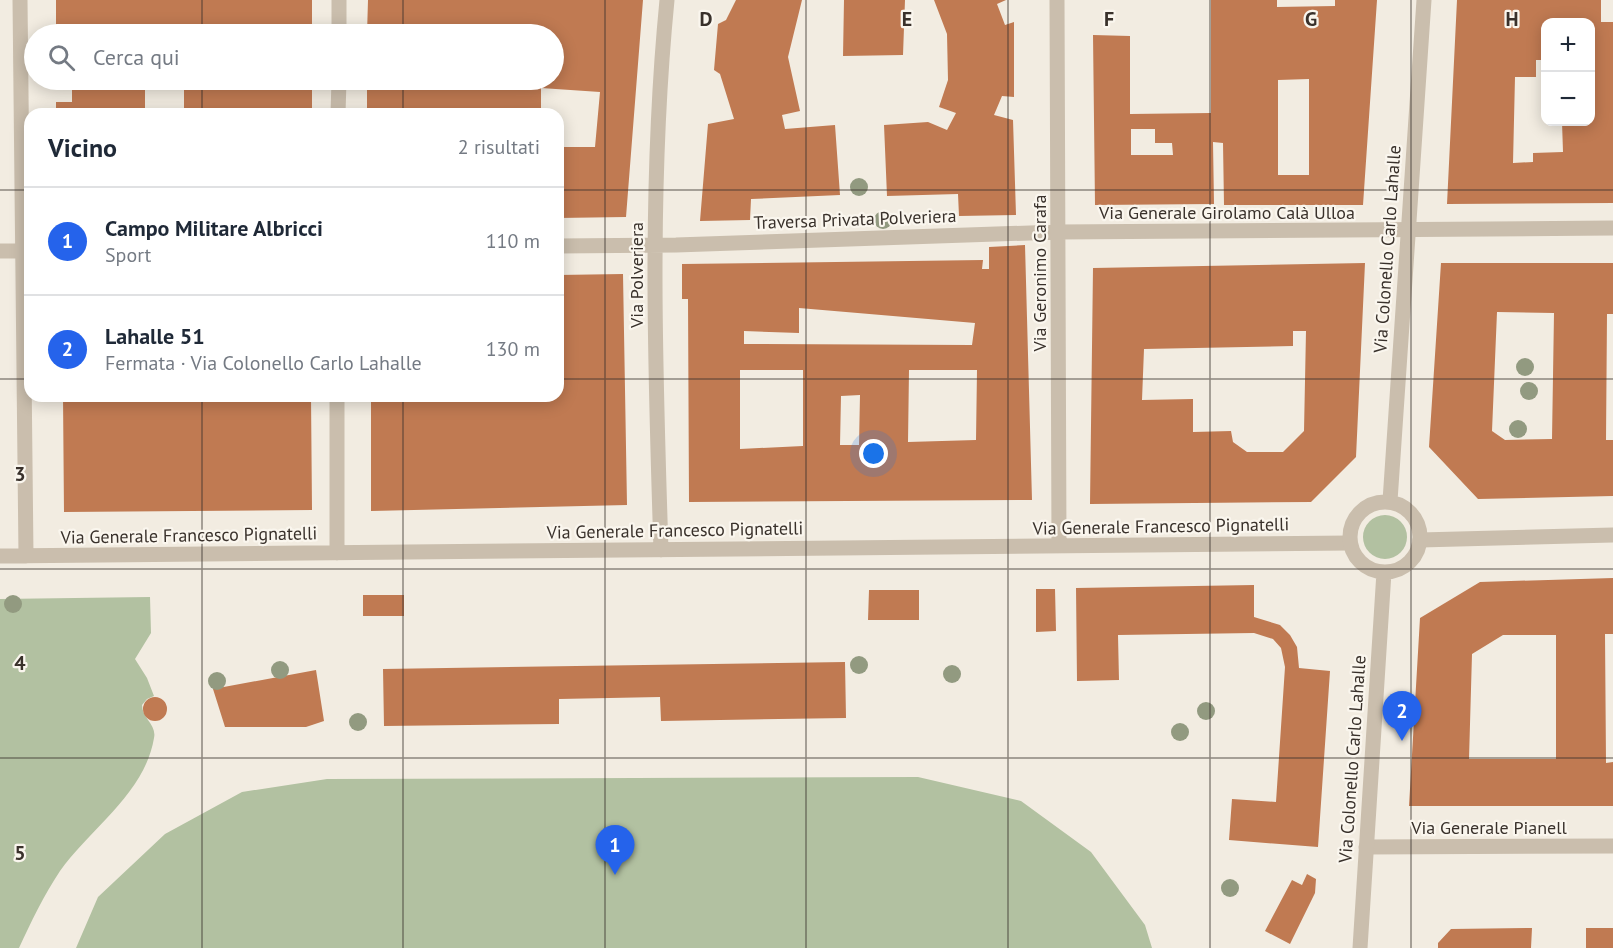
<!DOCTYPE html>
<html lang="it">
<head>
<meta charset="utf-8">
<style>
	:root { --surface:#fff; --page:#f6f6f7; --text:#1f2937; --muted:#747a83; --line:#e0e1e3; --accent:#2563eb }
	body { margin:0; font-family:"PT Sans",sans-serif; background:var(--page); color:var(--text) }
	.controls { position:absolute; right:18px; top:18px; display:grid; overflow:hidden; border-radius:12px; box-shadow:0 3px 15px #0003 }
	.controls button { width:54px; height:54px; display:grid; place-items:center; padding:0; border:0; border-bottom:2px solid var(--line); background:var(--surface); color:var(--text); font:30px sans-serif }
	.you { position:absolute; left:874px; top:454px; width:21px; height:21px; margin:-15px; border:4px solid #fff; border-radius:50%; background:#1a73e8; box-shadow:0 0 0 9px #1a73e833 }
	.badge { display:grid; place-items:center; width:39px; height:39px; border-radius:50%; background:var(--accent); color:#fff; font-size:20px; font-weight:700 }
	.pin { position:absolute; translate:-50% -50px; filter:drop-shadow(0 2px 3px #0008) }
	.pin::after { content:''; position:absolute; top:32px; width:21px; height:18px; background:inherit; clip-path:polygon(0 0,100% 0,50% 100%) }
	.list { margin:0; padding:0; list-style:none }
	h2 { display:flex; justify-content:space-between; align-items:center; height:78px; margin:0; padding:0 24px; font-size:26px }
	h2 small { font-size:20px; font-weight:400; color:var(--muted) }
	.list li { display:grid; grid-template-columns:39px 1fr auto; gap:18px; align-items:center; box-sizing:border-box; height:108px; padding:0 24px; border-top:2px solid var(--line) }
	.list b { display:block; font-size:22px; white-space:nowrap }
	.list p { margin:0; font-size:20px; white-space:nowrap; color:var(--muted) }
	.list em { font-size:20px; font-style:normal; color:var(--muted) }
	.icon { flex:none; width:33px; height:33px; fill:none; stroke:currentColor; stroke-width:2; stroke-linecap:round; stroke-linejoin:round }
	.map { position:relative; flex:none; width:1613px; height:948px; overflow:hidden }
	.search { position:absolute; background:var(--surface); box-shadow:0 3px 15px #0003; left:24px; top:24px; width:540px; height:66px; display:flex; align-items:center; gap:15px; box-sizing:border-box; padding:0 21px; border-radius:33px; color:var(--muted); font-size:22px }
	.panel { position:absolute; background:var(--surface); box-shadow:0 3px 15px #0003; left:24px; top:108px; width:540px; height:294px; border-radius:18px }
	.map>svg:first-child { display:block }
</style>
</head>
<body>
<div class="map">
<svg width="1613" height="948" viewBox="0 0 1613 948">
	<rect width="100%" height="100%" fill="#f2ece1"/>
	<path fill="#b2c1a1" d="M1363 537a22 22 0 1 1 44 0a22 22 0 1 1-44 0Z
		M150,597l1,36 -16,26 12,19 7,18 -7,3 -5,6c0,13 15,20 12,33 -9,55 -63,90 -94,133 -16,24 -29,51 -41,77h-19v-349z
		M918,777l103,24 70,51 54,73 7,23h-1076l22,-51 67,-63 77,-42 85,-13z"/>
	<path fill="#c07a52" fill-rule="evenodd" d="M56,0h256v34h-256z
		M368,0h275l-17,217 -68,1v-71h37l5,-55 -59,-4v26h-174v-34h187v-46h-187z
		M736,0h66l-14,57 12,54 -18,4 3,14 50,-4 5,70 -89,4 -1,21 -50,1 8,-97 26,-5 -14,-45 -6,-4 4,-46 8,-4z
		M844,0h61l-2,55 -60,1z
		M934,0h72l-9,4 8,21 9,-3v75l-12,-1 -8,19 19,5 3,95 -57,1 -1,-22 -71,2 -3,-71 44,-3 19,8 9,-17 -17,-6 9,-27 -1,-46z
		M1211,0h66v7l58,-1v-6h42l-14,205h-139l-1,-62 -10,-1 1,62 -119,1 -2,-170 37,1v78l81,-1zM1309,79v96h-31v-95zM1131,129h24v14h17l1,12h-42z
		M1457,0h144v22h12v181l-166,1zM1545,22h45v100h-28l1,30 -30,1v9l-20,1 2,-86h21v-17h9z
		M72,80h73v34h-89v-12h16z
		M184,80h128v34h-128z
		M1025,245l7,255 -343,2 -1,-203h-6v-35l301,-4 -1,9h7v-22zM799,308l176,15 -3,22 -228,-1v-13l55,2zM740,370h63v76l-63,3zM909,370h68l-1,70 -68,2zM860,395l-1,50h-19l1,-49z
		M1365,263l-9,194 -45,45 -221,2 3,-236zM1293,331h13l-2,100 -21,21h-36l-14,-10 -2,-11 -38,1v-33l-51,1 2,-51 149,-3z
		M1441,263h172v51h-6l-1,126h7v56l-135,3 -49,-52zM1497,312l57,1 -2,126 -47,1 -13,-9z
		M623,274l4,231 -256,6v-115h187v-121z
		M63,396h248l1,114 -248,2z
		M1613,578v56h-8l1,129 7,-1v44h-204l11,-188 60,-36zM1503,635h53v124h-87l3,-105z
		M1254,585v32l26,8 10,10 7,12 2,21 31,3 -12,176 -89,-7 3,-41 44,3 9,-135 -4,-19 -8,-9 -19,-6 -136,2 1,45 -42,1 -1,-93z
		M1036,589h19l1,42 -20,1z
		M869,590h50v30h-51z
		M363,595h41v21h-41z
		M845,662l1,56 -185,3 -1,-24 -101,2v25l-175,2 -1,-57z
		M316,670l8,51 -18,6h-81l-12,-38z
		M143 709a12 12 0 1 1 24 0a12 12 0 1 1-24 0Z
		M1307,874l9,5 -1,14 -25,51 -25,-13 27,-51 10,5z
		M1532,928l-1,20h-93v-5l13,-14z
		M1586,928h27v20h-27z"/>
	<g fill="none" stroke-linecap="round" stroke-linejoin="round">
		<path stroke="#cabead" stroke-width="15" d="M20,0l6,556
			M1057,0l2,546
			M339,34v-34
			M338,114l1,-34
			M558,246l118,-1 382,-13 555,-4
			M0,251h30
			M1420,540l193,-5
			M661,550c-6,-183 -12,-367 6,-550
			M337,553v-157
			M0,556l1350,-13
			M1366,847l247,-1"/>
		<path stroke="#cabead" stroke-width="15" d="M1390,501l34,-501
			M1350 537a35 35 0 1 1 70 0a35 35 0 1 1-70 0Z
			M1360,948l24,-376"/>
	</g>
	<g fill="#929a80">
		<circle cx="859" cy="187" r="9"/>
		<circle cx="883" cy="220" r="9"/>
		<circle cx="1525" cy="367" r="9"/>
		<circle cx="1529" cy="391" r="9"/>
		<circle cx="1518" cy="429" r="9"/>
		<circle cx="13" cy="604" r="9"/>
		<circle cx="859" cy="665" r="9"/>
		<circle cx="280" cy="670" r="9"/>
		<circle cx="952" cy="674" r="9"/>
		<circle cx="217" cy="681" r="9"/>
		<circle cx="1206" cy="711" r="9"/>
		<circle cx="358" cy="722" r="9"/>
		<circle cx="1180" cy="732" r="9"/>
		<circle cx="1230" cy="888" r="9"/>
	</g>
	<path fill="none" stroke="#39312b" stroke-width="1.5" stroke-opacity="0.55" d="M202,0v34M403,0v34M605,0v948M806,0v948M1008,0v948M1210,0v948M1411,0v948M202,80v34M403,80v34M0,190h30M558,190h1055M0,379h30M558,379h1055M202,396v552M403,396v552M0,569h1613M0,758h1613"/>
	<g text-anchor="middle" dominant-baseline="central" stroke-width="4.5" stroke-linejoin="round" paint-order="stroke">
		<g font-size="18" fill="#39312b" stroke="#faf6ee">
			<text x="1227" y="212">Via Generale Girolamo Calà Ulloa</text>
			<text transform="translate(855 219) rotate(-2)">Traversa Privata Polveriera</text>
			<text transform="translate(1387 249) rotate(-86)">Via Colonello Carlo Lahalle</text>
			<text transform="translate(1039 273) rotate(-90)">Via Geronimo Carafa</text>
			<text transform="translate(636 275) rotate(-90)">Via Polveriera</text>
			<text transform="translate(1161 526) rotate(-1)">Via Generale Francesco Pignatelli</text>
			<text transform="translate(675 530) rotate(-1)">Via Generale Francesco Pignatelli</text>
			<text transform="translate(189 535) rotate(-1)">Via Generale Francesco Pignatelli</text>
			<text transform="translate(1352 759) rotate(-86)">Via Colonello Carlo Lahalle</text>
			<text x="1489" y="827">Via Generale Pianell</text>
		</g>
	</g>
	<g font-size="20" text-anchor="middle" font-weight="bold" fill="#39312b" stroke="#faf6ee" stroke-width="4.5" stroke-linejoin="round" paint-order="stroke">
		<text x="706" y="26">D</text>
		<text x="907" y="26">E</text>
		<text x="1109" y="26">F</text>
		<text x="1311" y="26">G</text>
		<text x="1512" y="26">H</text>
		<text x="20" y="481">3</text>
		<text x="20" y="670">4</text>
		<text x="20" y="860">5</text>
	</g>
</svg>
<div class="controls">
<button>+</button>
<button>−</button>
</div>
<div class="you"></div>
<div class="pin badge" style="left:615px;top:875px">1</div>
<div class="pin badge" style="left:1402px;top:741px">2</div>
<div class="search"><svg class="icon" aria-label="search" viewBox="0 0 24 24"><circle cx="10" cy="10" r="6"/><path d="M15 15l6 6"/></svg>Cerca qui</div>
<section class="panel">
<h2>Vicino<small>2 risultati</small></h2>
<ul class="list">
<li><span class="badge">1</span><div><b>Campo Militare Albricci</b><p>Sport</p></div><em>110 m</em></li>
<li><span class="badge">2</span><div><b>Lahalle 51</b><p>Fermata · Via Colonello Carlo Lahalle</p></div><em>130 m</em></li>
</ul>
</section>
</div>
</body>
</html>
